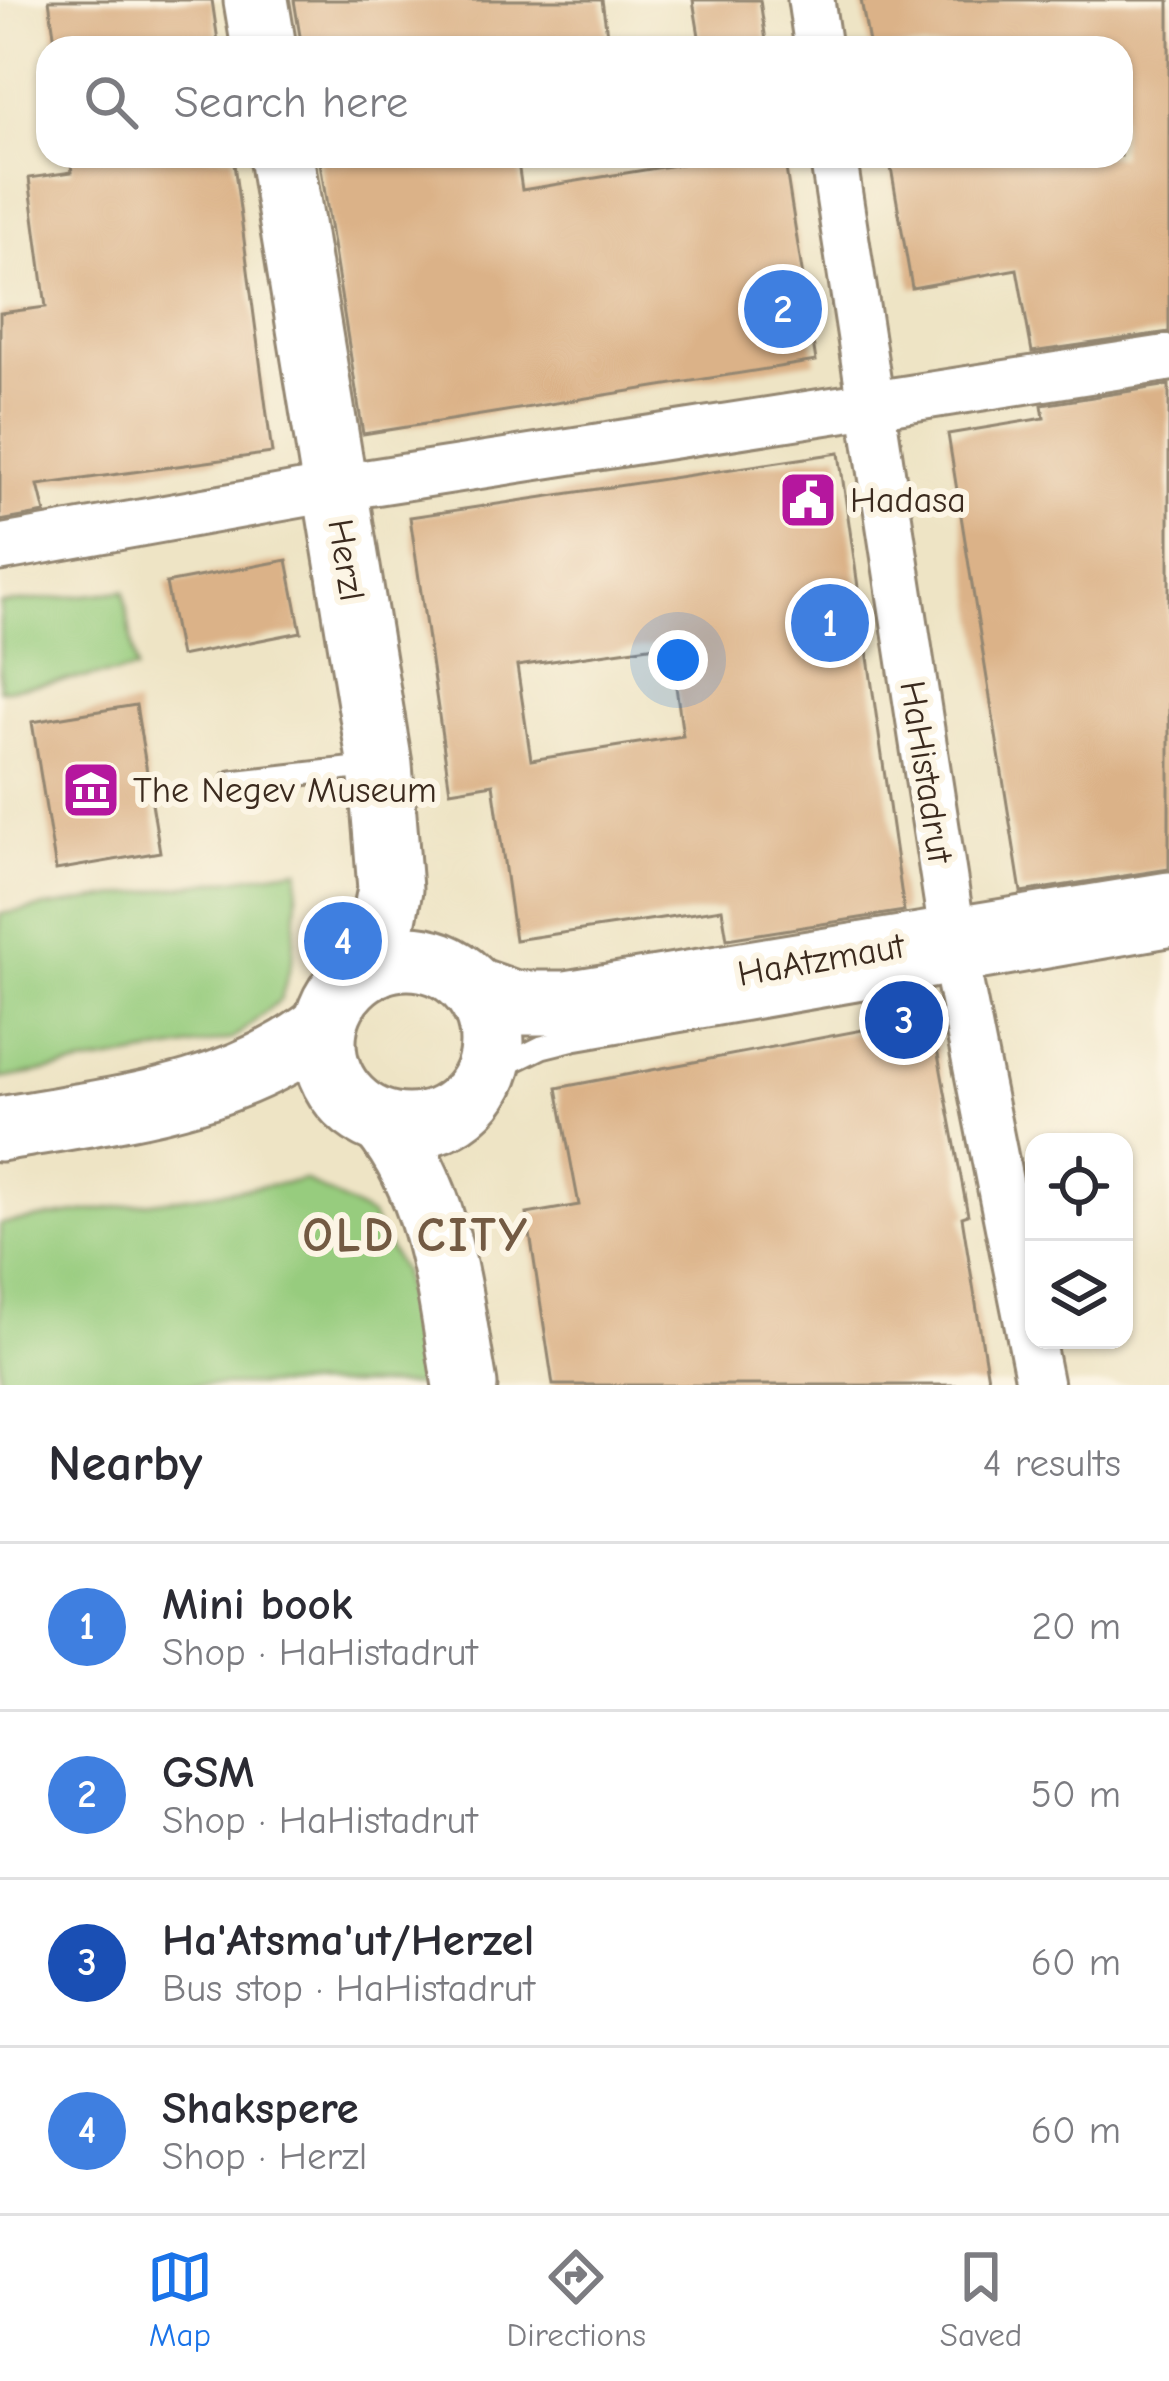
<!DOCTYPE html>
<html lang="en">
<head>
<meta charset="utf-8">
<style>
  :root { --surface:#fff; --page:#f2f2f3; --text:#2b2b33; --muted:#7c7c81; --line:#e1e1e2; --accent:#1a73e8 }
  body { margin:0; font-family:"Comic Neue",sans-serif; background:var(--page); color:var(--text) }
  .controls { position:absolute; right:36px; bottom:36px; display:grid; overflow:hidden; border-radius:24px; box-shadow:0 3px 9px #0004 }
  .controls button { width:108px; height:108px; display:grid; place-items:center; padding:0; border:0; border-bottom:3px solid var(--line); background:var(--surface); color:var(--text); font:60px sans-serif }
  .you { position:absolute; left:678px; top:660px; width:42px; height:42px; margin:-30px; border:9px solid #fff; border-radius:50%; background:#1a73e8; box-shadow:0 0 0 18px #1a73e833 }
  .badge { display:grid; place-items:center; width:78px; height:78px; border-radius:50%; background:var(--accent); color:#fff; font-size:39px; font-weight:700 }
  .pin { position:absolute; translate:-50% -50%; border:6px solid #fff; box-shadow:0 3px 12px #0006 }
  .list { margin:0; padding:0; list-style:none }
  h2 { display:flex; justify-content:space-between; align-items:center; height:156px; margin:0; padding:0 48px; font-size:51px }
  h2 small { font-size:39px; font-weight:400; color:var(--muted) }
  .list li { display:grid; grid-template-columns:78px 1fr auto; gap:36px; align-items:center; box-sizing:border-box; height:168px; padding:0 48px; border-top:3px solid var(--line) }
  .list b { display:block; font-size:45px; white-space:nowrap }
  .list p { margin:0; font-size:39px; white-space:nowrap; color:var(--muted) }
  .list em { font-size:39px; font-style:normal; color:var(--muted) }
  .icon { flex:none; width:66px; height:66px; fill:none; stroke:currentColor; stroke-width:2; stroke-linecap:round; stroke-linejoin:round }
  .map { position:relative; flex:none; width:1169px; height:1385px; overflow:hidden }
  .search { position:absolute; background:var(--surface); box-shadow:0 3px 9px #0004; left:36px; right:36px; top:36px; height:132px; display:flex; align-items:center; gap:30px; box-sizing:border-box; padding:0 42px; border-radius:36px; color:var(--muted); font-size:45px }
  .sheet { height:828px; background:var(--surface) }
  nav { display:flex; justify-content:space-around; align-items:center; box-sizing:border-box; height:168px; border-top:3px solid var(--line); background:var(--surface); font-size:33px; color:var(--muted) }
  nav a { display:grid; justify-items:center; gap:6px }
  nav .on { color:var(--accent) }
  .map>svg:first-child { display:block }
</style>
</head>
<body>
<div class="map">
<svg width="1169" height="1385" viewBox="0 0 1169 1385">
  <rect width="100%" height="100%" fill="#fcf5e5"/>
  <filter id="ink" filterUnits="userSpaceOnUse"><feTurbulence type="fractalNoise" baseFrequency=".00833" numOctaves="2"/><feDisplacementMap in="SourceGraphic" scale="24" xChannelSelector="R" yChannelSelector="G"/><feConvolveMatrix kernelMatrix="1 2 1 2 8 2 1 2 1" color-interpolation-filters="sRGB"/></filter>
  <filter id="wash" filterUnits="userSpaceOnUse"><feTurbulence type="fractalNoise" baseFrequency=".004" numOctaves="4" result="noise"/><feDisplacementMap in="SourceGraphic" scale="48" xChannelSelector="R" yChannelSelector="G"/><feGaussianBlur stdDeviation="2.7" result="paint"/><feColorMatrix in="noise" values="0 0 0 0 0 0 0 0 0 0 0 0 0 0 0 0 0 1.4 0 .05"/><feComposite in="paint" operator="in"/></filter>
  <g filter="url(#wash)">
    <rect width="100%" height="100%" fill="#eee4c5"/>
    <g fill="#97cc7e" stroke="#697b4e" stroke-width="3">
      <path d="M 124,591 L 136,670 L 0,690 L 0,604 Z"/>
      <path d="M 299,869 L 293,957 L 281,999 L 233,1039 L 0,1079 L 0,914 Z"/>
      <path d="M 305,1180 L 371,1216 L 402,1271 L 422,1385 L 0,1385 L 0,1224 Z"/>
    </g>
    <g id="blocks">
      <g fill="#dbb288" fill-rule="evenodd">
        <path d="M 49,0 L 212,0 L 219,48 L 56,48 Z"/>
        <path d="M 294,0 L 602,0 L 609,48 L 302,48 Z"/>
        <path d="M 693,0 L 760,0 L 767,48 L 701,48 Z"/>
        <path d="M 861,0 L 1169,0 L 1169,332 L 1032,352 L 1017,269 L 912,288 L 889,156 L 1121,156 L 1121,48 L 870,48 Z"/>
        <path d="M 70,156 L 233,156 L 272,453 L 38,485 L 45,513 L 0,521 L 0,313 L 46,307 L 29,178 L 72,172 Z"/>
        <path d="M 319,156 L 517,156 L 522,190 L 730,156 L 784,156 L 816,361 L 363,434 Z"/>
        <path d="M 1169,385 L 1169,869 L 1021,892 L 948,434 L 1044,418 L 1042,405 Z"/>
        <path d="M 839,453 L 904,911 L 727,939 L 722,909 L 515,940 L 493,784 L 450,791 L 410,517 ZM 670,644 L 683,736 L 531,760 L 517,666 Z"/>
        <path d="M 287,560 L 301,632 L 180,656 L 166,583 Z"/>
        <path d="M 136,705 L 160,852 L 56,870 L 32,722 Z"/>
        <path d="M 931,1017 L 968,1215 L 962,1217 L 989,1385 L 553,1385 L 527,1214 L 579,1205 L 557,1088 Z"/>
      </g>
    </g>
  </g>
  <g filter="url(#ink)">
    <use href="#blocks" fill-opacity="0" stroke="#948772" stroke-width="3"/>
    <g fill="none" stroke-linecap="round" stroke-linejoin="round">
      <defs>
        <g id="lane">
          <path d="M 232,782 L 374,766"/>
          <path d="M 487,1074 L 542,1047 L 574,1039 L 1169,936"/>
        </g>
        <g id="street">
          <path d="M 811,0 L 818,48"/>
          <path d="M 833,156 L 953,938"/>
          <path d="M 0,548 L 335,488 L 1169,358"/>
          <path d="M 958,973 L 1040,1385"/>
        </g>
        <g id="secondary">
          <path d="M 256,0 L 264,48"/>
          <path d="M 281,156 L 380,765 L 390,889 L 375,965"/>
          <circle cx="408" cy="1042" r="84"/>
          <path d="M 474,989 L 514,1003 L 566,1003 L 1169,904"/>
          <path d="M 383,1123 C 442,1196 449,1295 465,1385"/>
          <path d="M 0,1129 C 114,1109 231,1099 325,1026"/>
        </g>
      </defs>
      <use href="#lane" stroke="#948772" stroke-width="27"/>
      <use href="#street" stroke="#948772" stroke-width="51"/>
      <use href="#secondary" stroke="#948772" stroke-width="69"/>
      <use href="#lane" stroke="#fff" stroke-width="21"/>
      <use href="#street" stroke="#fff" stroke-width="45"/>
      <use href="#secondary" stroke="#fff" stroke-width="63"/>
    </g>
  </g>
  <defs>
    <symbol id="civic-square" viewBox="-11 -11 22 22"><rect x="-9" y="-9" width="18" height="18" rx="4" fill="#b5179e" stroke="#fcf5e5"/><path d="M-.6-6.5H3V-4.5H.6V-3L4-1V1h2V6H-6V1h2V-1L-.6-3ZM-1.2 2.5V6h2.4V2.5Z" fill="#fff"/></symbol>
    <symbol id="museum-square" viewBox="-11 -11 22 22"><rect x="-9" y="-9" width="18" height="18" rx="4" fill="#b5179e" stroke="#fcf5e5"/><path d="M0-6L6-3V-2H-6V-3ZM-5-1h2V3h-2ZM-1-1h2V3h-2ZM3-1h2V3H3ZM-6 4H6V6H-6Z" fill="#fff"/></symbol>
  </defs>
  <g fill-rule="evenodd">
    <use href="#civic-square" x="775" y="467" width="66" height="66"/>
    <use href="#museum-square" x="58" y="757" width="66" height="66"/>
  </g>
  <g text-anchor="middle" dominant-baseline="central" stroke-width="12" stroke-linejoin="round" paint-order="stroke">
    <g font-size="36" fill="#3b2a1e" stroke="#fcf5e5" text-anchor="start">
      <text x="850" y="500">Hadasa</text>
      <text x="133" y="790">The Negev Museum</text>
    </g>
    <g font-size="36" fill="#3b2a1e" stroke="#fcf5e5">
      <text transform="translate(346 560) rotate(81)">Herzl</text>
      <text transform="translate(926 772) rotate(81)">HaHistadrut</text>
      <text transform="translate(821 960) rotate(-10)">HaAtzmaut</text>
    </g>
    <g font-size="48" font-weight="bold" letter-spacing="3" fill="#735a43" stroke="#fcf5e5">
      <text x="416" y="1235">OLD CITY</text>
    </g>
  </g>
</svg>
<div class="controls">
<button><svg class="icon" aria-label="locate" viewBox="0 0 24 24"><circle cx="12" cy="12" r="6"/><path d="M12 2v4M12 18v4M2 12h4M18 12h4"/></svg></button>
<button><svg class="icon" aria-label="layers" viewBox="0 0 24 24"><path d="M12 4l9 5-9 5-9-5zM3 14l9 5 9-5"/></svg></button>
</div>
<div class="you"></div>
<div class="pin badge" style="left:830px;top:623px;background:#3f7fe0">1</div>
<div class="pin badge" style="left:783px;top:309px;background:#3f7fe0">2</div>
<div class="pin badge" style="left:904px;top:1020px;background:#1a4fb4">3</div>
<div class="pin badge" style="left:343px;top:941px;background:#3f7fe0">4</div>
<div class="search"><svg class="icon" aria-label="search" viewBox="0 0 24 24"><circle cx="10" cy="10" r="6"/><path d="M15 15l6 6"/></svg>Search here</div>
</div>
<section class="sheet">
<h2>Nearby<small>4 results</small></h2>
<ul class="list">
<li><span class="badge" style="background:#3f7fe0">1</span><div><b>Mini book</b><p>Shop · HaHistadrut</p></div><em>20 m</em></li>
<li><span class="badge" style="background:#3f7fe0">2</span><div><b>GSM</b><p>Shop · HaHistadrut</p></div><em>50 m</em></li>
<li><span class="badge" style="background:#1a4fb4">3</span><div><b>Ha'Atsma'ut/Herzel</b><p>Bus stop · HaHistadrut</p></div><em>60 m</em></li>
<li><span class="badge" style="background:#3f7fe0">4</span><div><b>Shakspere</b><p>Shop · Herzl</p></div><em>60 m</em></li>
</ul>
</section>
<nav>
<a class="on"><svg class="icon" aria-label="map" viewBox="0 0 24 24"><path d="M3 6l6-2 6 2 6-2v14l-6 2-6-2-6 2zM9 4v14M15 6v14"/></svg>Map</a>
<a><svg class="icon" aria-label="directions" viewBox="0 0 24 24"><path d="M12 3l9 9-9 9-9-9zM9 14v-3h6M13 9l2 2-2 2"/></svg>Directions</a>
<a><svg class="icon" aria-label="saved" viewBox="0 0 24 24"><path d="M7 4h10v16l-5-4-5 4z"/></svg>Saved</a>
</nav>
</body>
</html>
